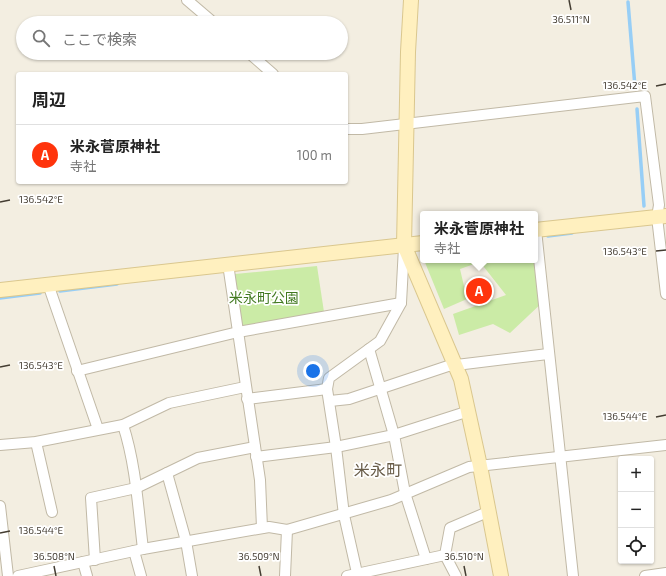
<!DOCTYPE html>
<html lang="ja">
<head>
<meta charset="utf-8">
<style>
  :root { --surface:#fff; --page:#f2f2f2; --text:#222; --muted:#767676; --line:#e0e0e0; --accent:#ff340c }
  body { margin:0; font-family:"Exo 2","Noto Sans JP",sans-serif; background:var(--page); color:var(--text) }
  .controls { position:absolute; right:12px; bottom:12px; display:grid; overflow:hidden; border-radius:4px; box-shadow:0 1px 3px #0004 }
  .controls button { width:36px; height:36px; display:grid; place-items:center; padding:0; border:0; border-bottom:1px solid var(--line); background:var(--surface); color:var(--text); font:20px sans-serif }
  .you { position:absolute; left:313px; top:371px; width:14px; height:14px; margin:-10px; border:3px solid #fff; border-radius:50%; background:#1a73e8; box-shadow:0 0 0 6px #1a73e833 }
  .badge { display:grid; place-items:center; width:26px; height:26px; border-radius:50%; background:var(--accent); color:#fff; font-size:13px; font-weight:700 }
  .pin { position:absolute; translate:-50% -50%; border:2px solid #fff; box-shadow:0 1px 4px #0006 }
  .popup { position:absolute; left:420px; top:211px; width:118px; height:52px; box-sizing:border-box; display:grid; place-content:center; border-radius:4px; background:var(--surface); filter:drop-shadow(0 1px 3px #0005); font-size:13px; white-space:nowrap; color:var(--muted) }
  .popup b { font-size:15px; color:var(--text) }
  .popup::after { content:''; position:absolute; left:50%; top:100%; margin-left:-8px; border:8px solid transparent; border-top-color:var(--surface) }
  .list { margin:0; padding:0; list-style:none }
  h2 { display:flex; justify-content:space-between; align-items:center; height:52px; margin:0; padding:0 16px; font-size:17px }
  h2 small { font-size:13px; font-weight:400; color:var(--muted) }
  .list li { display:grid; grid-template-columns:26px 1fr auto; gap:12px; align-items:center; box-sizing:border-box; height:60px; padding:0 16px; border-top:1px solid var(--line) }
  .list b { display:block; font-size:15px; white-space:nowrap }
  .list p { margin:0; font-size:13px; white-space:nowrap; color:var(--muted) }
  .list em { font-size:13px; font-style:normal; color:var(--muted) }
  .icon { flex:none; width:22px; height:22px; fill:none; stroke:currentColor; stroke-width:2; stroke-linecap:round; stroke-linejoin:round }
  .map { position:relative; flex:none; width:666px; height:576px; overflow:hidden }
  .search { position:absolute; background:var(--surface); box-shadow:0 1px 3px #0004; left:16px; top:16px; width:332px; height:44px; display:flex; align-items:center; gap:10px; box-sizing:border-box; padding:0 14px; border-radius:22px; color:var(--muted); font-size:15px }
  .panel { position:absolute; background:var(--surface); box-shadow:0 1px 3px #0004; left:16px; top:72px; width:332px; height:112px; border-radius:4px }
  .map>svg:first-child { display:block }
</style>
</head>
<body>
<div class="map">
<svg width="666" height="576" viewBox="0 0 666 576">
  <rect width="100%" height="100%" fill="#f3eee1"/>
  <g fill="#cbeba6">
    <path d="M 424,260 L 535,260 L 545,300 L 510,333 L 493,324 L 459,335 L 453,314 L 506,295 L 480,262 L 460,269 L 467,299 L 444,309 Z"/>
    <path d="M 317,266 L 324,312 L 242,326 L 235,274 Z"/>
  </g>
  <g fill="none" stroke-linecap="round" stroke-linejoin="round">
    <g stroke="#97cef6" stroke-width="3.5">
      <path d="M 628,2 L 635,87"/>
      <path d="M 637,109 L 644,206"/>
      <path d="M 548,236 L 572,233"/>
      <path d="M 60,291 L 117,284"/>
      <path d="M 0,298 L 40,293"/>
    </g>
    <defs>
      <g id="street">
        <path d="M 187,0 L 214,23"/>
        <path d="M 249,53 L 273,74"/>
        <path d="M 346,129 L 362,129 L 645,96 L 659,205 L 657,217 L 666,294"/>
        <path d="M 536,230 L 573,576"/>
        <path d="M 228,264 L 260,480 L 262,528"/>
        <path d="M 48,284 L 98,429"/>
        <path d="M 369,349 L 394,435 L 405,493 L 426,559"/>
        <path d="M 77,371 L 238,332 L 401,303"/>
        <path d="M 247,399 L 327,389"/>
        <path d="M 330,401 L 349,399 L 448,366 L 548,354"/>
        <path d="M 123,425 C 136,465 138,508 143,549"/>
        <path d="M 36,442 L 52,512"/>
        <path d="M 0,445 L 36,442 L 123,425 L 169,403 L 245,387"/>
        <path d="M 256,457 L 336,447 L 394,435 L 469,411"/>
        <path d="M 167,473 L 186,541 L 192,576"/>
        <path d="M 0,506 L 8,576"/>
        <path d="M 134,551 L 141,576"/>
        <path d="M 445,555 L 456,576"/>
        <path d="M 95,560 L 91,498 L 136,488 L 198,458 L 255,447"/>
        <path d="M 83,562 L 87,576"/>
        <path d="M 357,573 L 344,515 L 336,447 L 327,389 L 329,378 L 380,341 L 401,303 L 404,247"/>
        <path d="M 18,576 L 143,549 L 269,527 L 287,530 L 391,500 L 469,467 L 666,445"/>
        <path d="M 285,576 L 287,530"/>
        <path d="M 347,576 L 445,555 L 450,528 L 490,511"/>
        <path d="M 645,576 L 666,573"/>
      </g>
      <g id="secondary">
        <path d="M 411,0 L 408,52 L 404,245 L 461,379 L 480,466 L 501,576"/>
        <path d="M 535,230 L 666,216"/>
        <path d="M 0,290 L 423,243"/>
      </g>
    </defs>
    <use href="#street" stroke="#c1b9a6" stroke-width="12"/>
    <use href="#secondary" stroke="#dac78e" stroke-width="16"/>
    <use href="#street" stroke="#fff" stroke-width="10"/>
    <use href="#secondary" stroke="#fff0bf" stroke-width="14"/>
  </g>
  <path fill="none" stroke="#443d32" stroke-width="1.5" d="M 569,0 L 571,10M 656,86 L 666,84M 0,202 L 10,200M 656,251 L 666,250M 0,367 L 10,365M 656,417 L 666,415M 0,533 L 10,531M 54,566 L 56,576M 259,566 L 261,576M 464,566 L 466,576"/>
  <g text-anchor="middle" dominant-baseline="central" stroke-width="3.5" stroke-linejoin="round" paint-order="stroke">
    <g font-size="14" fill="#427a21" stroke="#fff">
      <text x="264" y="297">米永町公園</text>
    </g>
    <g font-size="16" fill="#685c48" stroke="#fff">
      <text x="378" y="469">米永町</text>
    </g>
  </g>
  <g font-size="10" text-anchor="middle" fill="#443d32" stroke="#fff" stroke-width="3.5" stroke-linejoin="round" paint-order="stroke">
    <text x="571" y="23">36.511°N</text>
    <text x="625" y="89">136.542°E</text>
    <text x="41" y="203">136.542°E</text>
    <text x="625" y="255">136.543°E</text>
    <text x="41" y="369">136.543°E</text>
    <text x="625" y="420">136.544°E</text>
    <text x="41" y="534">136.544°E</text>
    <text x="54" y="560">36.508°N</text>
    <text x="259" y="560">36.509°N</text>
    <text x="464" y="560">36.510°N</text>
  </g>
</svg>
<div class="controls">
<button>+</button>
<button>−</button>
<button><svg class="icon" aria-label="locate" viewBox="0 0 24 24"><circle cx="12" cy="12" r="6"/><path d="M12 2v4M12 18v4M2 12h4M18 12h4"/></svg></button>
</div>
<div class="you"></div>
<div class="pin badge" style="left:479px;top:291px">A</div>
<div class="popup"><b>米永菅原神社</b>寺社</div>
<div class="search"><svg class="icon" aria-label="search" viewBox="0 0 24 24"><circle cx="10" cy="10" r="6"/><path d="M15 15l6 6"/></svg>ここで検索</div>
<section class="panel">
<h2>周辺<small></small></h2>
<ul class="list">
<li><span class="badge">A</span><div><b>米永菅原神社</b><p>寺社</p></div><em>100 m</em></li>
</ul>
</section>
</div>
</body>
</html>
